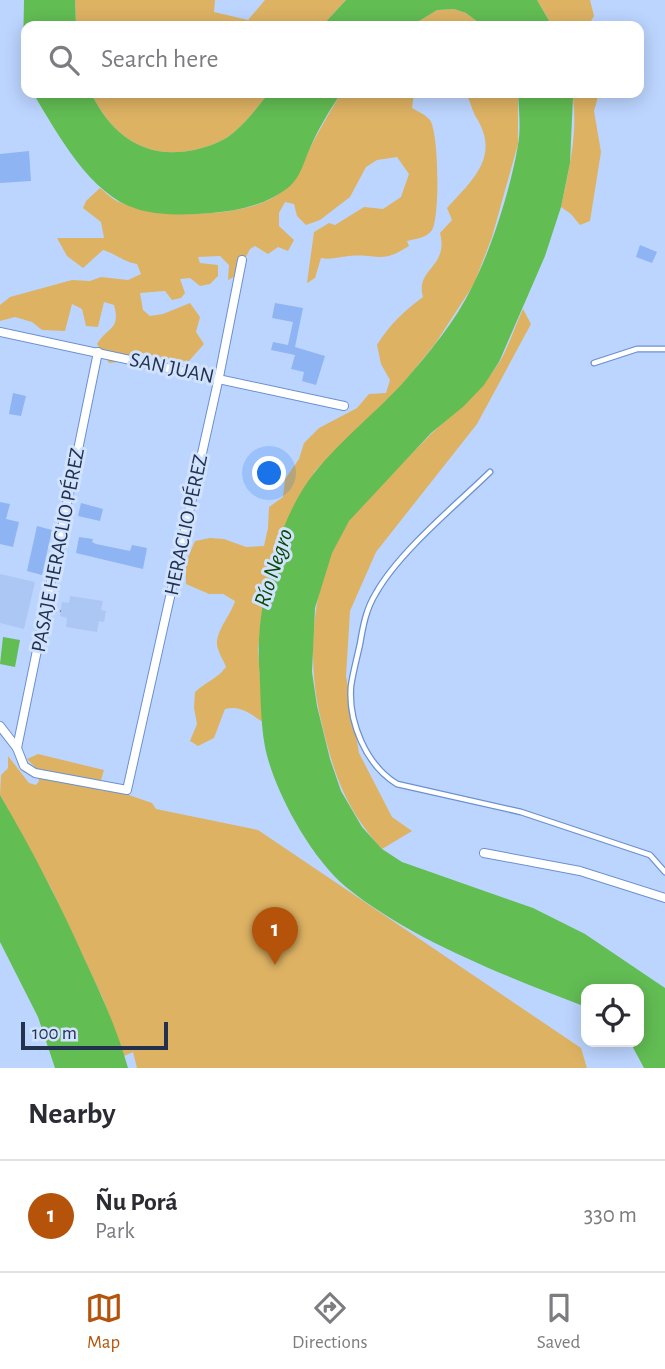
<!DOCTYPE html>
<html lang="en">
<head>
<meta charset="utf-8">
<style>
  :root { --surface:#fff; --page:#f7f7f7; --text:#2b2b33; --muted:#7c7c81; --line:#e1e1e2; --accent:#b45309 }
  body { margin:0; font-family:"Alegreya Sans",sans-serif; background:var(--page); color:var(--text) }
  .controls { position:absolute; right:21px; bottom:21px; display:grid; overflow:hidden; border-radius:14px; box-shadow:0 4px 18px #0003 }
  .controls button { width:63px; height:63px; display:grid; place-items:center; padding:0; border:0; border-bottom:2px solid var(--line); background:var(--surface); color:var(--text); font:35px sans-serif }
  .scale { position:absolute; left:21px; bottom:18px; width:147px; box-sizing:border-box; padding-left:7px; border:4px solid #22324e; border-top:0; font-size:19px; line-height:24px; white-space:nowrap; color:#22324e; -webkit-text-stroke:5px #d1e2fe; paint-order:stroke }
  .you { position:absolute; left:270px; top:474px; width:24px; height:24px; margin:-18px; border:5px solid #fff; border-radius:50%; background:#1a73e8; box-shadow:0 0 0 10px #1a73e833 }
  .badge { display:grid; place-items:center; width:46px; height:46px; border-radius:50%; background:var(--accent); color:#fff; font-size:23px; font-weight:700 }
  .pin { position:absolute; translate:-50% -58px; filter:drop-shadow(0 2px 4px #0008) }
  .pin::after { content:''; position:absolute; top:37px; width:24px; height:21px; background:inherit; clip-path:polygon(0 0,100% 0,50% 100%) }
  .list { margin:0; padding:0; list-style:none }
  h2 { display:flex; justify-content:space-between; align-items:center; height:91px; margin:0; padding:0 28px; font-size:30px }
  h2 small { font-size:23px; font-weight:400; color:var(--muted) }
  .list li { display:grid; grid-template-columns:46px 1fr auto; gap:21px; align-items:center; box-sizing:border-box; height:112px; padding:0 28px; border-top:2px solid var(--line) }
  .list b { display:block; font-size:26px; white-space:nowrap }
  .list p { margin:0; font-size:23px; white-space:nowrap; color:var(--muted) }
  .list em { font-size:23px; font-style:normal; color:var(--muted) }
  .icon { flex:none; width:38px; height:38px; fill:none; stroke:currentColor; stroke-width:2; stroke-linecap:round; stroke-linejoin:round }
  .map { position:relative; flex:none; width:665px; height:1068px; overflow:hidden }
  .search { position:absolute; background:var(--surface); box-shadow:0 4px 18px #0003; left:21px; right:21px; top:21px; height:77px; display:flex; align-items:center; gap:18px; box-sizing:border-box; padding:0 24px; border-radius:14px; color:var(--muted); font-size:26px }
  .sheet { height:203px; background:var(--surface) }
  nav { display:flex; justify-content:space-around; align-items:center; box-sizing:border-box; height:98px; border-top:2px solid var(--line); background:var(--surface); font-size:19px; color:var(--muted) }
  nav a { display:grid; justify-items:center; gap:4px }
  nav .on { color:var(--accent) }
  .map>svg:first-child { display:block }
</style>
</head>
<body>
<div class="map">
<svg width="665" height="1068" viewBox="0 0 665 1068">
  <rect width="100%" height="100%" fill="#bcd5ff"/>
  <g fill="#acc7f3">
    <path d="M 0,574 L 35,582 L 24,629 L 0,623 Z"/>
    <path d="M 70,596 L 103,601 L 101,610 L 106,611 L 104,622 L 99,621 L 97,632 L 66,627 L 67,618 L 60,616 L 62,602 L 69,603 Z"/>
  </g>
  <g fill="#ddb263">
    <path d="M 75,0 L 215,0 L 214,12 L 248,20 L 265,0 L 346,0 L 322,26 L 76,26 Z"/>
    <path d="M 537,0 L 590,0 L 594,16 L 588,26 L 552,26 Z"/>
    <path d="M 454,9 L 466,13 L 483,26 L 411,26 L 437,10 Z"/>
    <path d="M 91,93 L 269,93 C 258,106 247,122 233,133 C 223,142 207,147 194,150 C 145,160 112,136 91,93 Z"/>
    <path d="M 341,93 L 414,93 L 412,108 C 417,111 426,115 430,120 C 439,133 440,217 432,230 C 427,238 415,239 407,241 L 409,246 C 379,265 379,253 349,256 C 339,257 332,260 321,258 L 315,278 L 307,283 L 314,232 L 329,223 L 335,225 L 364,207 L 383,209 L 401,197 L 409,174 L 397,157 L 377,160 L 366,167 L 350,197 L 320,220 L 306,225 L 297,216 L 294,204 L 285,202 L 279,213 L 279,226 L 294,240 L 288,251 L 278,247 L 268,254 L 255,246 L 250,249 L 236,276 L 228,280 L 229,265 L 220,256 L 198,257 L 200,263 L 218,265 L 218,276 L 210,284 L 200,286 L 190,278 L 180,279 L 185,293 L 181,298 L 172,300 L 165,291 L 140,293 L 143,310 L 150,316 L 163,314 L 190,303 L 200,317 L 196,332 L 204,344 L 189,361 L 172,360 L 143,353 L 127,361 L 109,363 L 97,344 C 107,327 121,330 114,305 L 104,302 L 98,327 L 86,326 L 82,309 L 72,304 L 65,331 L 42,330 L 32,322 L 15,317 L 0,321 L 0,305 L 10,297 L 72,280 L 90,281 L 101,277 L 128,280 L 141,274 L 137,264 C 124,262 116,254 103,250 L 83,268 L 67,256 L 57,238 L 104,238 L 101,222 L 83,208 L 86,201 L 100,188 C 105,192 111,198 117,201 C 156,218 245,220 280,193 C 296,181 303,162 312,144 C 321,127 331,110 341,93 Z"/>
    <path d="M 464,93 L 518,93 L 518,144 L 492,237 L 474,284 L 435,344 L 401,386 L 315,471 L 281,533 L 262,610 L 258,650 L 263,722 C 250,714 241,705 225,709 L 214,738 L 198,746 L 190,741 L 197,724 L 194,708 L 195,692 C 206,682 218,678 226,667 C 224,661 218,652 217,645 C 216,630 231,615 235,601 L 223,594 L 209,594 L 186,584 L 186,562 L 195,541 L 210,538 L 224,539 L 246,547 L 264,546 L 268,528 L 269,507 L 283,497 L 285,479 L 299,459 L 304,443 L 319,428 L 357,408 L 369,394 L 386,393 L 390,380 L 381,364 L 377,345 C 389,325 405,310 423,297 C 415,268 449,268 440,233 L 452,220 L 447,208 C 472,180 501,157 476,117 C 471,109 471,99 464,93 Z"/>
    <path d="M 572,93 L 599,93 L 594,111 L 601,152 L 590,221 L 580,225 L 571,214 L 561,207 C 569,170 579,130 572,93 Z"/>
    <path d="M 523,309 L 531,324 L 477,424 L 376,552 L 350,611 L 346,676 L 359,753 L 392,817 L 412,831 L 382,849 C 343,806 333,771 320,716 C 306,656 312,572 349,521 C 356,511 366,502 374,493 C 392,474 410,455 429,436 C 453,412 480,392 499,363 C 509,346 515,326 523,309 Z"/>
    <path d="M 38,754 L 104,770 L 98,790 L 123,793 L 152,803 L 156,809 L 258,830 L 581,1048 L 587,1068 L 137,1068 L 133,1052 L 124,1056 L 103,999 L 52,890 L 0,795 L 1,775 L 8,768 L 8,756 L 29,783 L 36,785 L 39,781 L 36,768 L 27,759 Z"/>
  </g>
  <g fill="#62bd53">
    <path d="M 24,0 L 75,0 L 76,26 L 26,26 L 26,72 L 23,52 Z"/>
    <path d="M 346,0 L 537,0 L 552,26 L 483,26 L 466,13 L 454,9 L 437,10 L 411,26 L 322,26 Z"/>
    <path d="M 33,93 L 91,93 C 112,136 145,160 194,150 C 207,147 223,142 233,133 C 247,122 258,106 269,93 L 341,93 C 330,110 318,129 310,148 C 304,161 301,176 290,186 C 269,204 239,211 211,213 C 188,215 159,216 137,209 C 90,195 57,133 33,93 Z"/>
    <path d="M 518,93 L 572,93 L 573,97 L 570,163 L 561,207 L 545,256 L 499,362 L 484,385 L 464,406 L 431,433 L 349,521 L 332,553 L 315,608 L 312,672 L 317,706 L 330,759 L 341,791 L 362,827 L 382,849 L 402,862 L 533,908 L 585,934 L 665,988 L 665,1068 L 644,1068 L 630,1042 L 639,1042 L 639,989 L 586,989 L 586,1007 C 508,977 411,940 346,887 C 311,858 274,791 265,747 C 260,720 261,692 259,665 C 256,605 277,519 315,472 C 341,440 374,414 402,384 C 428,354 456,321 473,285 C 492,247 511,187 518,145 C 521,129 519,110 518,93 Z"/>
    <path d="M 3,637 L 20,640 L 15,667 L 0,664 Z"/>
    <path d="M 0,795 C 31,848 59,902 84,958 C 101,994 117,1029 128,1068 L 55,1068 L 38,1017 L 0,942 Z"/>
  </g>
  <g fill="#8eb4f4">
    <path d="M 29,151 L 31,181 L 0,183 L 0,154 Z"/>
    <path d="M 640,245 L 657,252 L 652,263 L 636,257 Z"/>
    <path d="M 275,303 L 303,308 L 295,347 L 325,356 L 316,385 L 302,381 L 304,372 L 291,369 L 295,355 L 271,350 L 273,342 L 288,345 L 293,322 L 272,318 Z"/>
    <path d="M 13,393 L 26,396 L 21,416 L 9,414 Z"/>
    <path d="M 0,502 L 10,504 L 6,519 L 19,522 L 13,547 L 0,544 Z"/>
    <path d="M 81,503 L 103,509 L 100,521 L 78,516 Z"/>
    <path d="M 37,526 L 52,530 L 42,575 L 27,571 Z"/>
    <path d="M 79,537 L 93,539 L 92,542 L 96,544 L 130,551 L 132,545 L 147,548 L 143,569 L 76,553 Z"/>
  </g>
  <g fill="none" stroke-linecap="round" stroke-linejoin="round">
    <defs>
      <g id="service">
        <path d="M 594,363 L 637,349 L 665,349"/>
        <path d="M 490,472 C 455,506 399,552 376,593 C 366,609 363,626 360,644 C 357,658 353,672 351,686 C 348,722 366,765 397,784 L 521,812 L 650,855 L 665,872"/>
      </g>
      <g id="minor">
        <path d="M 0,332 L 344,406"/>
        <path d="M 0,726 L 17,748 L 24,766 L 35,773 L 127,790 L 219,377 L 242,260"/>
        <path d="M 17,748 L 98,352"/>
        <path d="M 484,853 L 580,871 L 665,898"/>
      </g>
    </defs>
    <use href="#service" stroke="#6a90d1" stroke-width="7"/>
    <use href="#minor" stroke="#6a90d1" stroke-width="10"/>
    <path stroke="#7488ac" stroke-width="2" stroke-dasharray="3.5 3.5" stroke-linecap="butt" d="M 53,612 L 61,611"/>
    <use href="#service" stroke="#fff" stroke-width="4.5"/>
    <use href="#minor" stroke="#fff" stroke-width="8"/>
  </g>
  <g text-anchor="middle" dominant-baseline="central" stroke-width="6" stroke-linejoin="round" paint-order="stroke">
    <g font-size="21" fill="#22324e" stroke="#d1e2fe">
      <text transform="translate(172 368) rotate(12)">SAN JUAN</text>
      <text transform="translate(186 525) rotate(-78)">HERACLIO PÉREZ</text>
      <text transform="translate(58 550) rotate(-79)">PASAJE HERACLIO PÉREZ</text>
    </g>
    <g font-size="23" font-style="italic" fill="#094900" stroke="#d1e2fe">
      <text transform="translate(274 568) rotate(-72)">Río Negro</text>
    </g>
  </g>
</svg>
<div class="controls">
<button><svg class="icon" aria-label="locate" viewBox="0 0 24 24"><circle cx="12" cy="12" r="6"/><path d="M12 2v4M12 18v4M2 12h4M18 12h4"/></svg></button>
</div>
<div class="scale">100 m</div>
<div class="you"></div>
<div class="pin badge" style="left:275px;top:965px">1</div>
<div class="search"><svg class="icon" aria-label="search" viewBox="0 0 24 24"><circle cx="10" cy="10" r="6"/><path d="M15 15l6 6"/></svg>Search here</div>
</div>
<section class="sheet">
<h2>Nearby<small></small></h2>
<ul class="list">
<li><span class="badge">1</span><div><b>Ñu Porá</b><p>Park</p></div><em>330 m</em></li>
</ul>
</section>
<nav>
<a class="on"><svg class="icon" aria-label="map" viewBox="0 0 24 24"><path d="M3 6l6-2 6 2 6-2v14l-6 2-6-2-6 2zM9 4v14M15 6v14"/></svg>Map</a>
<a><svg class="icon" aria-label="directions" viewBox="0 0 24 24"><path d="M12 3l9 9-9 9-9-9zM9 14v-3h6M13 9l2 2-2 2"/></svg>Directions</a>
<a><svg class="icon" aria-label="saved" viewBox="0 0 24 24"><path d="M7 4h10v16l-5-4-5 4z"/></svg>Saved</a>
</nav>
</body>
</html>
